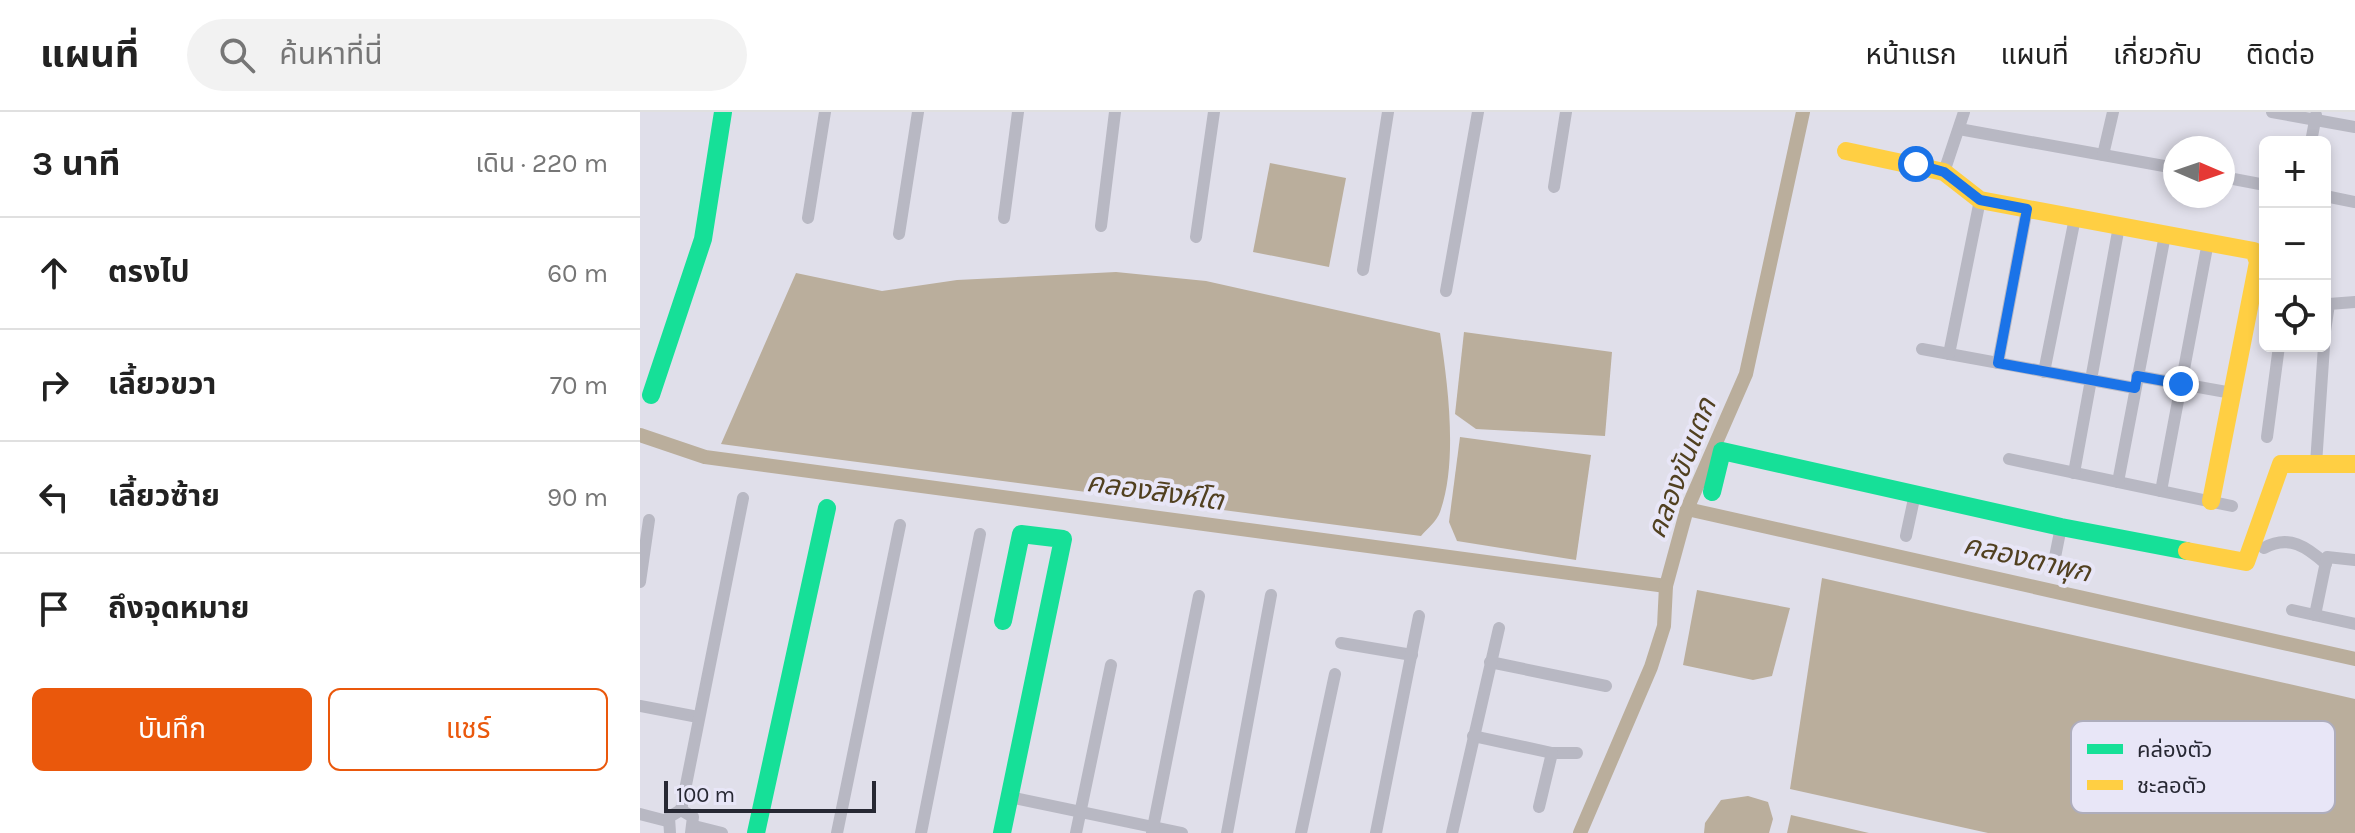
<!DOCTYPE html>
<html lang="th">
<head>
<meta charset="utf-8">
<style>
  :root { --surface:#fff; --page:#f2f2f2; --text:#222; --muted:#767676; --line:#e0e0e0; --accent:#ea580c }
  body { margin:0; font-family:Karla,"Noto Sans Thai",sans-serif; background:var(--page); color:var(--text) }
  .controls { position:absolute; right:24px; top:24px; display:grid; overflow:hidden; border-radius:12px; box-shadow:0 4px 12px #0003 }
  .controls button { width:72px; height:72px; display:grid; place-items:center; padding:0; border:0; border-bottom:2px solid var(--line); background:var(--surface); color:var(--text); font:40px sans-serif }
  .compass { position:absolute; left:1523px; top:24px; width:72px; height:72px; border-radius:50%; background:var(--surface); box-shadow:0 4px 12px #0003; rotate:92deg }
  .scale { position:absolute; left:24px; bottom:20px; width:212px; box-sizing:border-box; padding-left:8px; border:4px solid #272833; border-top:0; font-size:22px; line-height:28px; white-space:nowrap; color:#272833; -webkit-text-stroke:6px #e8e6f7; paint-order:stroke }
  .stop { position:absolute; width:24px; height:24px; margin:-18px; border:6px solid #1a73e8; border-radius:50%; background:#fff }
  .stop.end { background:#1a73e8; border-color:#fff; box-shadow:0 2px 8px #0008 }
  .list { margin:0; padding:0; list-style:none }
  h2 { display:flex; justify-content:space-between; align-items:center; height:104px; margin:0; padding:0 32px; font-size:34px }
  h2 small { font-size:26px; font-weight:400; color:var(--muted) }
  .list li { display:grid; grid-template-columns:52px 1fr auto; gap:24px; align-items:center; box-sizing:border-box; height:112px; padding:0 32px; border-top:2px solid var(--line) }
  .list b { display:block; font-size:30px; white-space:nowrap }
  .list em { font-size:26px; font-style:normal; color:var(--muted) }
  .actions { display:flex; gap:16px; padding:24px 32px }
  .actions a { flex:1; padding:18px 0; border:2px solid var(--accent); border-radius:12px; text-align:center; font-size:28px; color:var(--accent) }
  .actions .main { background:var(--accent); color:#fff }
  .icon { flex:none; width:44px; height:44px; fill:none; stroke:currentColor; stroke-width:2; stroke-linecap:round; stroke-linejoin:round }
  .map { position:relative; flex:none; width:1715px; height:721px; overflow:hidden }
  header { display:flex; align-items:center; gap:48px; box-sizing:border-box; height:112px; padding:0 40px; background:var(--surface); border-bottom:2px solid var(--line) }
  header strong { font-size:38px }
  nav { display:flex; gap:44px; margin-inline-start:auto; font-size:28px }
  .search { width:560px; height:72px; background:var(--page); display:flex; align-items:center; gap:20px; box-sizing:border-box; padding:0 28px; border-radius:44px; color:var(--muted); font-size:30px }
  main { display:flex }
  aside { flex:1; background:var(--surface) }
  .map>svg:first-child { display:block }
</style>
</head>
<body>
<header>
<strong>แผนที่</strong>
<div class="search"><svg class="icon" aria-label="search" viewBox="0 0 24 24"><circle cx="10" cy="10" r="6"/><path d="M15 15l6 6"/></svg>ค้นหาที่นี่</div>
<nav><a>หน้าแรก</a><a>แผนที่</a><a>เกี่ยวกับ</a><a>ติดต่อ</a></nav>
</header>
<main>
<aside>
<h2>3 นาที<small>เดิน · 220 m</small></h2>
<ul class="list">
<li><svg class="icon" aria-label="ahead" viewBox="0 0 24 24"><path d="M12 20V5M6 11l6-6 6 6"/></svg><div><b>ตรงไป</b></div><em>60 m</em></li>
<li><svg class="icon" aria-label="right" viewBox="0 0 24 24"><path d="M7 20v-9h11M14 6l5 5-5 5"/></svg><div><b>เลี้ยวขวา</b></div><em>70 m</em></li>
<li><svg class="icon" aria-label="left" viewBox="0 0 24 24"><path d="M17 20v-9H6M10 6l-5 5 5 5"/></svg><div><b>เลี้ยวซ้าย</b></div><em>90 m</em></li>
<li><svg class="icon" aria-label="arrive" viewBox="0 0 24 24"><path d="M6 21V4h12l-3 4 3 4H6"/></svg><div><b>ถึงจุดหมาย</b></div></li>
</ul>
<div class="actions"><a class="main">บันทึก</a><a>แชร์</a></div>
</aside>
<div class="map">
<svg width="1715" height="721" viewBox="0 0 1715 721">
  <rect width="100%" height="100%" fill="#e0dfea"/>
  <g fill="#baae9c">
    <path d="M 630,51 L 706,66 L 689,155 L 613,140 Z"/>
    <path d="M 476,160 L 566,169 L 800,221 C 808,273 818,350 800,400 C 797,409 787,417 781,424 L 81,332 L 156,161 L 242,179 L 317,168 Z"/>
    <path d="M 824,220 L 972,240 L 965,324 L 836,317 L 815,302 Z"/>
    <path d="M 820,325 L 951,343 L 936,448 L 817,429 L 809,410 Z"/>
    <path d="M 1182,466 L 1715,587 L 1715,721 L 1348,721 L 1150,677 Z"/>
    <path d="M 1057,478 L 1150,496 L 1132,564 L 1113,568 L 1043,553 Z"/>
    <path d="M 1108,684 L 1128,690 L 1133,707 L 1129,721 L 1064,721 L 1065,711 L 1081,688 Z"/>
    <path d="M 1151,703 L 1229,721 L 1147,721 Z"/>
  </g>
  <g fill="none" stroke-linecap="round" stroke-linejoin="round">
    <g stroke="#baae9c" stroke-width="14">
      <path d="M 0,323 L 65,345 L 1026,474"/>
      <path d="M 1047,397 L 1715,547"/>
      <path d="M 940,721 L 1011,555 L 1024,514 L 1026,474 L 1047,397 L 1106,262 L 1163,0"/>
    </g>
    <g stroke="#b8b8c3" stroke-width="12">
      <path d="M 1632,0 L 1715,15"/>
      <path d="M 1319,17 L 1535,56"/>
      <path d="M 1671,30 L 1676,3"/>
      <path d="M 1463,43 L 1473,0"/>
      <path d="M 1304,60 L 1324,0"/>
      <path d="M 1583,65 L 1625,73"/>
      <path d="M 914,75 L 926,0"/>
      <path d="M 1685,84 L 1715,90"/>
      <path d="M 168,106 L 185,0"/>
      <path d="M 364,106 L 378,0"/>
      <path d="M 461,114 L 475,0"/>
      <path d="M 259,122 L 278,0"/>
      <path d="M 556,125 L 574,0"/>
      <path d="M 723,158 L 748,0"/>
      <path d="M 806,179 L 838,0"/>
      <path d="M 1685,219 L 1689,192 L 1715,190"/>
      <path d="M 1282,237 L 1495,276"/>
      <path d="M 1309,242 L 1340,88"/>
      <path d="M 1358,251 L 1387,97"/>
      <path d="M 1404,260 L 1435,106"/>
      <path d="M 1497,264 L 1592,281"/>
      <path d="M 1627,325 L 1639,234"/>
      <path d="M 1369,347 L 1592,394"/>
      <path d="M 1676,352 L 1684,234"/>
      <path d="M 1434,361 L 1479,114"/>
      <path d="M 1478,370 L 1525,123"/>
      <path d="M 1521,379 L 1568,130"/>
      <path d="M 1266,424 L 1275,382"/>
      <path d="M 1624,436 C 1649,422 1667,435 1686,452"/>
      <path d="M 1413,455 L 1421,415"/>
      <path d="M 0,470 L 9,408"/>
      <path d="M 1652,498 L 1715,512"/>
      <path d="M 1675,503 L 1687,445 L 1715,448"/>
      <path d="M 701,531 L 772,543"/>
      <path d="M 850,550 L 966,574"/>
      <path d="M 0,594 L 58,605"/>
      <path d="M 833,624 L 912,641 L 937,641"/>
      <path d="M 369,685 L 542,721"/>
      <path d="M 899,695 L 912,641"/>
      <path d="M 41,698 L 103,386"/>
      <path d="M 0,702 L 27,709"/>
      <path d="M 54,714 L 82,721"/>
      <path d="M 30,721 L 29,705 L 41,698 L 53,705 L 51,721"/>
      <path d="M 197,721 L 260,413"/>
      <path d="M 281,721 L 340,422"/>
      <path d="M 436,721 L 471,553"/>
      <path d="M 512,721 L 559,484"/>
      <path d="M 587,721 L 631,483"/>
      <path d="M 661,721 L 695,562"/>
      <path d="M 736,721 L 779,504"/>
      <path d="M 812,721 L 859,516"/>
    </g>
    <g stroke="#16e098" stroke-width="18">
      <path d="M 11,283 L 63,127 L 83,0"/>
      <path d="M 1072,380 L 1082,339 L 1421,415 L 1547,439"/>
      <path d="M 116,721 L 187,396"/>
      <path d="M 362,721 L 423,427 L 381,422 L 363,509"/>
    </g>
    <g stroke="#ffcf43" stroke-width="18">
      <path d="M 1206,39 L 1304,60 L 1340,88 L 1614,139 L 1618,150 L 1571,389"/>
      <path d="M 1547,439 L 1606,450 L 1641,352 L 1715,352"/>
    </g>
  </g>
  <g fill="none" stroke-linecap="round" stroke-linejoin="round">
    <path stroke="#1a73e8" stroke-width="10" d="M 1276,52 L 1304,60 L 1340,88 L 1387,97 L 1358,251 L 1495,276 L 1497,264 L 1541,272"/>
  </g>
  <g text-anchor="middle" dominant-baseline="central" stroke-width="8" stroke-linejoin="round" paint-order="stroke">
    <g font-size="28" font-style="italic" fill="#514020" stroke="#e8e6f7">
      <text transform="translate(1041 356) rotate(-69)">คลองขันแตก</text>
      <text transform="translate(515 379) rotate(8)">คลองสิงห์โต</text>
      <text transform="translate(1387 446) rotate(13)">คลองตาพุก</text>
    </g>
  </g>
  <rect x="1431" y="609" width="264" height="92" rx="12" fill="#e8e6f7" stroke="#aeadbc" stroke-width="2"/>
  <rect x="1447" y="632" width="36" height="10" fill="#16e098"/>
  <rect x="1447" y="668" width="36" height="10" fill="#ffcf43"/>
  <g font-size="22" fill="#272833">
    <text x="1497" y="645">คล่องตัว</text>
    <text x="1497" y="681">ชะลอตัว</text>
  </g>
</svg>
<div class="controls">
<button>+</button>
<button>−</button>
<button><svg class="icon" aria-label="locate" viewBox="0 0 24 24"><circle cx="12" cy="12" r="6"/><path d="M12 2v4M12 18v4M2 12h4M18 12h4"/></svg></button>
</div>
<svg class="compass" viewBox="-18 -18 36 36"><path d="M0-13l5 13h-10z" fill="#e53935"/><path d="M0 13l5-13h-10z" fill="#767676"/></svg>
<div class="scale">100 m</div>
<div class="stop" style="left:1276px;top:52px"></div>
<div class="stop end" style="left:1541px;top:272px"></div>
</div>
</main>
</body>
</html>
